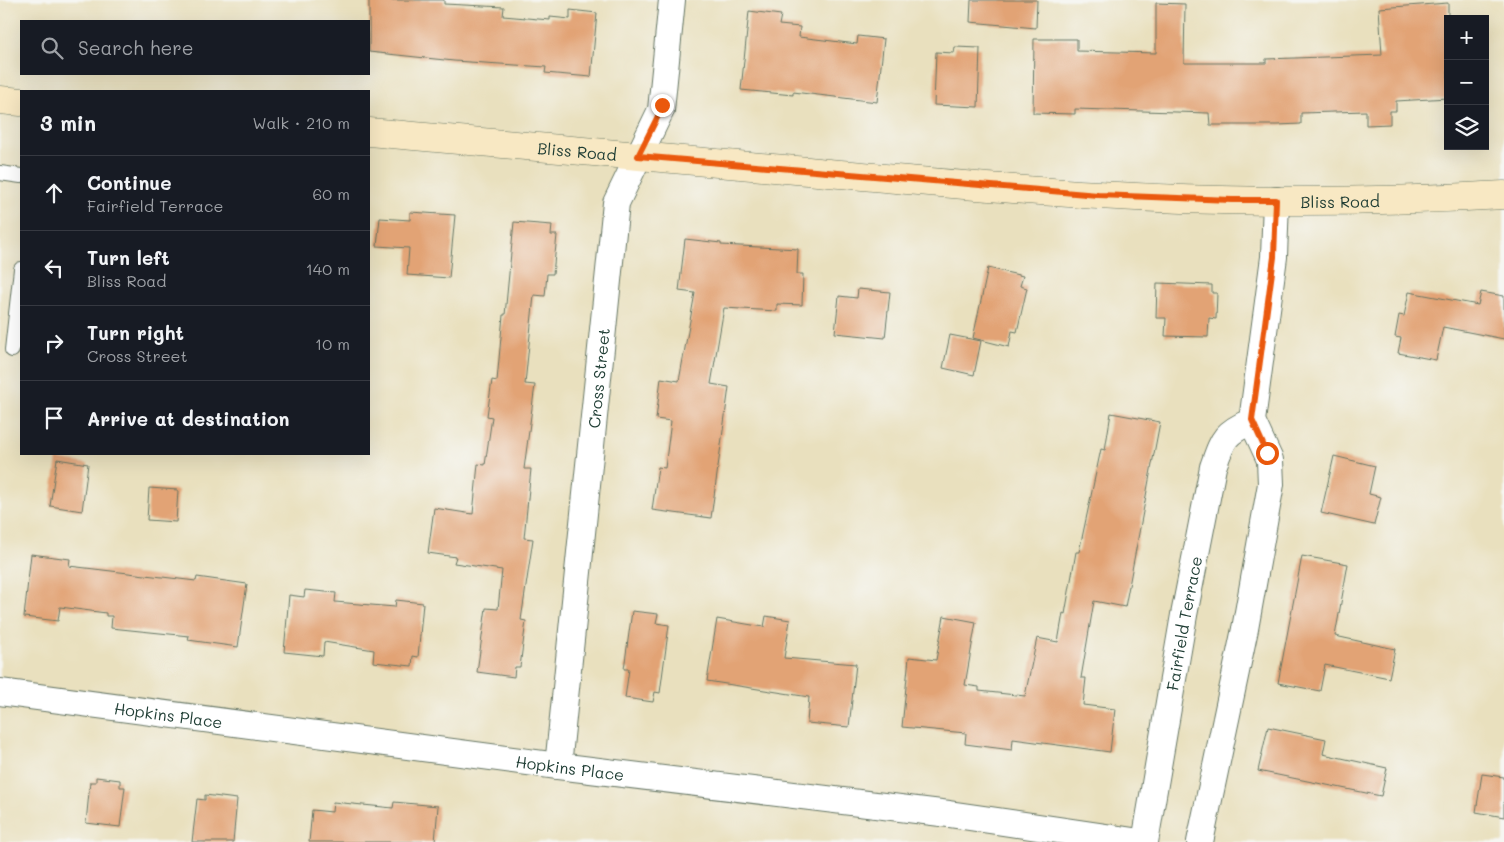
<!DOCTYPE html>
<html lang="en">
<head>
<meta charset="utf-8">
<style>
  :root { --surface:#171b24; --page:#20242c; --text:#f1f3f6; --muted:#9ea1a6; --line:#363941 }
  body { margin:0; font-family:Mali,sans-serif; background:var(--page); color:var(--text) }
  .controls { position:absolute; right:15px; top:15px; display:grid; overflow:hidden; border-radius:0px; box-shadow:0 5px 20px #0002 }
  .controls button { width:45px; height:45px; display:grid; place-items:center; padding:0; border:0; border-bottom:1px solid var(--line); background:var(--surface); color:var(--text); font:25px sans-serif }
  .stop { position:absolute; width:15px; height:15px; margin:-11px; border:4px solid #ea580c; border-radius:50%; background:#fff }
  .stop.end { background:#ea580c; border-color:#fff; box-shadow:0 1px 5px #0008 }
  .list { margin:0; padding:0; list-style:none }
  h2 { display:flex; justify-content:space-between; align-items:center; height:65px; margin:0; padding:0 20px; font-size:21px }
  h2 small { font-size:16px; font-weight:400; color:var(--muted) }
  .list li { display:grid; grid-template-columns:32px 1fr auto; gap:15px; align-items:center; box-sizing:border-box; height:75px; padding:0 20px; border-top:1px solid var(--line) }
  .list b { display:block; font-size:19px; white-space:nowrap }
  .list p { margin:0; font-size:16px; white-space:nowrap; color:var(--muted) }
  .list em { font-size:16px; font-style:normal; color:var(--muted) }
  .icon { flex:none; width:28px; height:28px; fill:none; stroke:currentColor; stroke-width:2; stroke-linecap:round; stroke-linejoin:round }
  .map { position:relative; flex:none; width:1504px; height:842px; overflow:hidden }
  .search { position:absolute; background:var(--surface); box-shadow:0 5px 20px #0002; left:20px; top:20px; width:350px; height:55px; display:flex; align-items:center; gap:12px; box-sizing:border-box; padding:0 18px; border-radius:0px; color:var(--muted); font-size:19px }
  .panel { position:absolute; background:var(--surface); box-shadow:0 5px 20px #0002; left:20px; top:90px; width:350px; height:365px; border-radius:0px }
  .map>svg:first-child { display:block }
</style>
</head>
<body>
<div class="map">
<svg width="1504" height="842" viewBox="0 0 1504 842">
  <rect width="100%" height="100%" fill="#f6f6f2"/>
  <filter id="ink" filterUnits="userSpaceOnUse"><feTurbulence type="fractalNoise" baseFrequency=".02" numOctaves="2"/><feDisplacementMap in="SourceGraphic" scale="10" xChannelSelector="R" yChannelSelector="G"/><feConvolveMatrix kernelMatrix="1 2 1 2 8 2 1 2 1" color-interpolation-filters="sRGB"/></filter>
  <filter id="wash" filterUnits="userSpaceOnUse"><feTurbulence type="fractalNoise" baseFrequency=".0096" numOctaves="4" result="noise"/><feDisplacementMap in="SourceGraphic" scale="20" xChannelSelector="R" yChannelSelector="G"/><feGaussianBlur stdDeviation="1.12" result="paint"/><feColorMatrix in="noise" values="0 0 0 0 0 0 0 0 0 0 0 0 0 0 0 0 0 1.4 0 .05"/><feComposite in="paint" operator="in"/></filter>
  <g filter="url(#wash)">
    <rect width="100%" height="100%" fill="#e9e0be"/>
    <g id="blocks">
      <g fill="#e2a375">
        <path d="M 369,0 L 444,0 L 444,4 L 504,7 L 503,16 L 550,20 L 550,17 L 570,19 L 570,10 L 597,13 L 591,77 L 545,73 L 546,67 L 454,61 L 369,52 Z"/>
        <path d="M 971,0 L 1037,0 L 1036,28 L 970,22 Z"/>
        <path d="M 1156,3 L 1185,4 L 1184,63 L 1266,63 L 1266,59 L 1382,55 L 1379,8 L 1448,3 L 1448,98 L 1396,101 L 1396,111 L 1390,111 L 1390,124 L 1366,125 L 1366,111 L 1301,113 L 1301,124 L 1277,125 L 1210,125 L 1209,113 L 1075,109 L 1075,114 L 1033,113 L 1034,39 L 1077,39 L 1077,51 L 1156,53 Z"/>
        <path d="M 749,11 L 781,15 L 779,25 L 800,27 L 799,37 L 857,44 L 858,36 L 884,39 L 877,102 L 793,92 L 793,95 L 741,90 Z"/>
        <path d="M 955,47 L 980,48 L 978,107 L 934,105 L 936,52 L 954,53 Z"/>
        <path d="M 410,212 L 455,215 L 449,278 L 407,275 L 409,248 L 377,246 L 380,218 L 410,220 Z"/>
        <path d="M 514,222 L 552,225 L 551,235 L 557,235 L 553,274 L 547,274 L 545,296 L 534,295 L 525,384 L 535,385 L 524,469 L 531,469 L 524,538 L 533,539 L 521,620 L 526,621 L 520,667 L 515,667 L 514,677 L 477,672 L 486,608 L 498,609 L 502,570 L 454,563 L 456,557 L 428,553 L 434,508 L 473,514 L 478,464 L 485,465 L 492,417 L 487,416 L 492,380 L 497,381 L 503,315 L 505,315 Z"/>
        <path d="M 685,239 L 721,243 L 721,245 L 798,249 L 797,274 L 803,274 L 802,305 L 777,304 L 777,311 L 724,308 L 711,384 L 729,387 L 711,518 L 652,510 L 658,467 L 665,468 L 671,421 L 656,419 L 661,378 L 679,381 L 695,293 L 679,291 Z"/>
        <path d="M 988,268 L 1023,276 L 1020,286 L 1027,288 L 1017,332 L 1012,331 L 1009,347 L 973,338 Z"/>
        <path d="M 1157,283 L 1212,285 L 1212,293 L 1217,293 L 1216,319 L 1209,318 L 1208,337 L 1165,336 L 1166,318 L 1156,318 Z"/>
        <path d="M 858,289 L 890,292 L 885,338 L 835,333 L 839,296 L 857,298 Z"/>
        <path d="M 1409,292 L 1478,305 L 1481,292 L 1504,296 L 1504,339 L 1443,327 L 1436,360 L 1398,353 L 1401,338 L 1395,337 L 1399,315 L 1404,316 Z"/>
        <path d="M 950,335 L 981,341 L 974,375 L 943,368 Z"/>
        <path d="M 1111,413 L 1160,422 L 1125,607 L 1094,601 L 1081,678 L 1086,678 L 1083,705 L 1115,709 L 1110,752 L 1013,739 L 1012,750 L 965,744 L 966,733 L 902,727 L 909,657 L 936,660 L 944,616 L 976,622 L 965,685 L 979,687 L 979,691 L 1025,696 L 1037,638 L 1058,642 L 1063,613 L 1065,614 L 1076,552 L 1079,552 L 1101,449 L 1105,450 Z"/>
        <path d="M 1334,456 L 1375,466 L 1369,494 L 1381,497 L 1374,525 L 1321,513 Z"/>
        <path d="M 57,459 L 88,464 L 82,511 L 50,506 Z"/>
        <path d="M 149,488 L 178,490 L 176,522 L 147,520 Z"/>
        <path d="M 31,554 L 70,559 L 69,566 L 196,581 L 197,577 L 247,584 L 238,647 L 188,640 L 189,636 L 111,628 L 112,616 L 106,616 L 106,613 L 60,607 L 58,621 L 24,617 Z"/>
        <path d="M 1302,556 L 1348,564 L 1335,636 L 1395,649 L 1389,678 L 1325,665 L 1320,691 L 1278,683 Z"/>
        <path d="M 305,590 L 336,593 L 335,602 L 395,607 L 396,600 L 423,603 L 418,657 L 413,656 L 412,666 L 373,662 L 374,650 L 324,642 L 323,656 L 284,652 L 289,595 L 304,597 Z"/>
        <path d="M 632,611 L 658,614 L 656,623 L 669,625 L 660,693 L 655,692 L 653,702 L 625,698 L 629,669 L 624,669 Z"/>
        <path d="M 766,616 L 790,620 L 784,658 L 856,664 L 849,727 L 807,723 L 809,697 L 707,681 L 717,619 L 764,627 Z"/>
        <path d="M 1268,727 L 1326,739 L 1323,754 L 1387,768 L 1381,796 L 1258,771 Z"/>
        <path d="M 1482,774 L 1504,777 L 1504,817 L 1476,812 Z"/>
        <path d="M 96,777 L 120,780 L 120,787 L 125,787 L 120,827 L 86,823 L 90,782 L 96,782 Z"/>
        <path d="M 205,795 L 237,799 L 233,842 L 192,842 L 197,799 L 205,800 Z"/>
        <path d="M 333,802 L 393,808 L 394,802 L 438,806 L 435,842 L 309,842 L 312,810 L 332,812 Z"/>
      </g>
    </g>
  </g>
  <g filter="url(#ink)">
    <use href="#blocks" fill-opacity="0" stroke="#667664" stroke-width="1"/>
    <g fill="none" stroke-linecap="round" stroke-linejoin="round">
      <defs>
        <g id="service">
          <path d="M 0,173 L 21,176"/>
          <path d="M 12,350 L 21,269"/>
        </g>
        <g id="minor">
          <path id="s1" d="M 0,692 L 558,766 L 949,814 L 1140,842"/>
          <path id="s2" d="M 558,766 L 616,203 L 661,110 L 672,0"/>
          <path id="s3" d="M 1145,842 L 1184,615 L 1213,467 C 1223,439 1224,433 1252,421"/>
          <path d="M 1200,842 L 1245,629 L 1271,484 L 1270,460 L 1252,421 L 1274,257 L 1276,200"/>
        </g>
        <g id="secondary">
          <path d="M 0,100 L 21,102"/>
          <path id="s4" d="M 369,132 C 511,145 654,157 796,170 C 897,179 997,189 1098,195 C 1233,203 1369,203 1504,195"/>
        </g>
      </defs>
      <use href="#service" stroke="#667664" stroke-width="16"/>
      <use href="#minor" stroke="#667664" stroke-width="28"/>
      <use href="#secondary" stroke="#667664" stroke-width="29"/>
      <use href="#service" stroke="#fff" stroke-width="14"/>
      <use href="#minor" stroke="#fff" stroke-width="26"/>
      <use href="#secondary" stroke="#f8e8c3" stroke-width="28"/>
    </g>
  </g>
  <g fill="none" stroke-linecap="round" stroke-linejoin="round" filter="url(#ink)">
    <path stroke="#ea580c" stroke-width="6" d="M 662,105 L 661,110 L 638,156 L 1098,195 L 1232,200 L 1276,200 L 1274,257 L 1252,420 L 1267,453"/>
  </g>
  <g text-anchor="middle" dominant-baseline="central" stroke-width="4.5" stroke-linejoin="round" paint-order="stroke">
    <g font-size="16" fill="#1f3d34" stroke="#f6f6f2">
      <text stroke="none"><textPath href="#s4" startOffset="209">Bliss Road</textPath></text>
      <text stroke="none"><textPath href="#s4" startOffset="974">Bliss Road</textPath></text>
      <text stroke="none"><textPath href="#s2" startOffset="390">Cross Street</textPath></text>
      <text stroke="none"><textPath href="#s3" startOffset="222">Fairfield Terrace</textPath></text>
      <text stroke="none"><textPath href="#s1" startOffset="170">Hopkins Place</textPath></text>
      <text stroke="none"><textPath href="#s1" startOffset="575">Hopkins Place</textPath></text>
    </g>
  </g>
</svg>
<div class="controls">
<button>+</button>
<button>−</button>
<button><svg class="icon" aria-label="layers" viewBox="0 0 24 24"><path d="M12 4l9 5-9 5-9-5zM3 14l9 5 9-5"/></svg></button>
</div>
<div class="stop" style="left:1267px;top:453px"></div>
<div class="stop end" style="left:662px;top:105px"></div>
<div class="search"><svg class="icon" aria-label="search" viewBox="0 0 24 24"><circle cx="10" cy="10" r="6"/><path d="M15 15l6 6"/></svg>Search here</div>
<section class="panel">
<h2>3 min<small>Walk · 210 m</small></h2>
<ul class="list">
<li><svg class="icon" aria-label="ahead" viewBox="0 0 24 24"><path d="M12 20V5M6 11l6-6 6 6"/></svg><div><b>Continue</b><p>Fairfield Terrace</p></div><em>60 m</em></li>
<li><svg class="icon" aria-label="left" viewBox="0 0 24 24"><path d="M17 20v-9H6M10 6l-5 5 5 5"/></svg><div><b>Turn left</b><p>Bliss Road</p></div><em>140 m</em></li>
<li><svg class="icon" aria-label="right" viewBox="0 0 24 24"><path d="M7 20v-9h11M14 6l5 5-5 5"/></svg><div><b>Turn right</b><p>Cross Street</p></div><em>10 m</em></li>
<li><svg class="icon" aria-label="arrive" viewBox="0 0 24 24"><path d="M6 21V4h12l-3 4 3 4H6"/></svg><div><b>Arrive at destination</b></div></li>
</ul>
</section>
</div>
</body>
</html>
